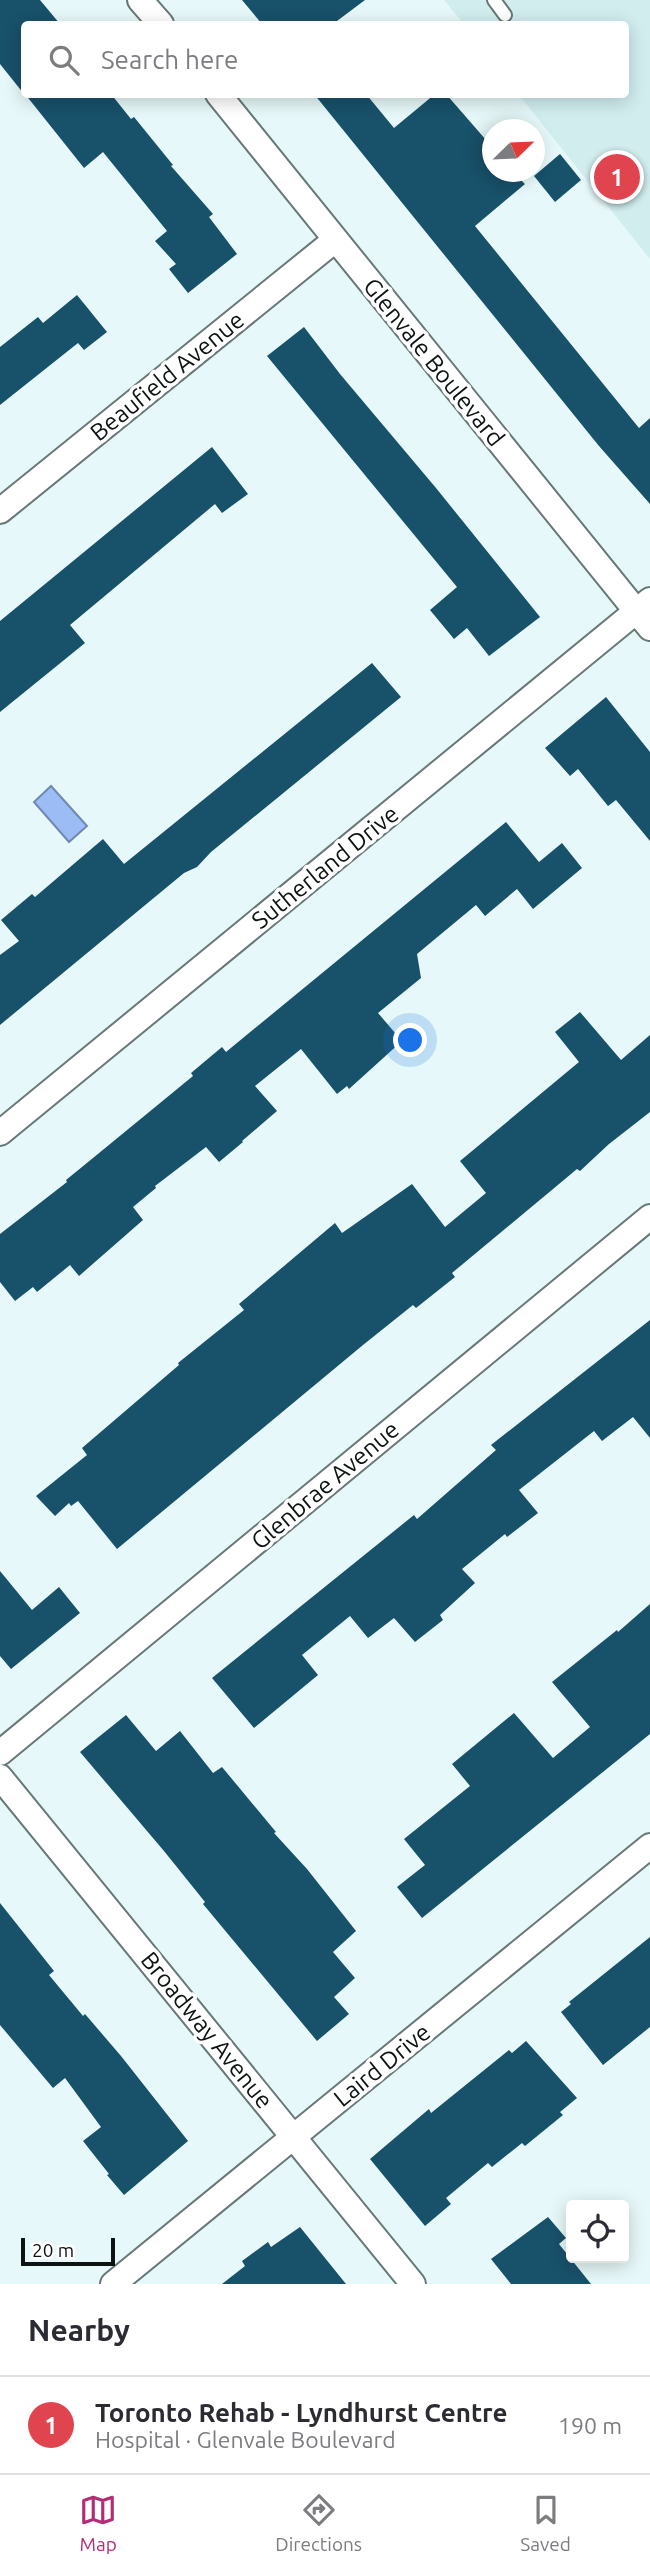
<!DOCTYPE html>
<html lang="en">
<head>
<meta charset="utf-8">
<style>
  :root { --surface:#fff; --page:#f2f2f3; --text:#2b2b33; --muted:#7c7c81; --line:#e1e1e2; --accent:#b12e77 }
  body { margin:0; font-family:Ubuntu,sans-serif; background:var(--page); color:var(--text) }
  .controls { position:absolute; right:21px; bottom:21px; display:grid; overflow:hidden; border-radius:7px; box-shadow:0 4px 18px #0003 }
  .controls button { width:63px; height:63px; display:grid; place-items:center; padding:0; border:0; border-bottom:2px solid var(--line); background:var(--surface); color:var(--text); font:35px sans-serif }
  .compass { position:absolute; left:482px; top:119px; width:63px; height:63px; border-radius:50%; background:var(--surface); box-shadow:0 4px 18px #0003; rotate:67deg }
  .scale { position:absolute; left:21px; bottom:18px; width:94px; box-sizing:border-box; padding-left:7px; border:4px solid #0d1313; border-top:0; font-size:19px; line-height:24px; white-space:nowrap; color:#0d1313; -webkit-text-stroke:5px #fff; paint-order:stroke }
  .you { position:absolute; left:411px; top:1041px; width:24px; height:24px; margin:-18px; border:5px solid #fff; border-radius:50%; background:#1a73e8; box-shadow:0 0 0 10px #1a73e833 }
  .badge { display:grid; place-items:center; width:46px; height:46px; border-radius:50%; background:var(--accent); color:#fff; font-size:23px; font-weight:700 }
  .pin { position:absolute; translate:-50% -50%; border:4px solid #fff; box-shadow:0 2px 7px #0006 }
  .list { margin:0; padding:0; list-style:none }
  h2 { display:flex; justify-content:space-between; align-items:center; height:91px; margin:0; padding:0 28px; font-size:30px }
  h2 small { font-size:23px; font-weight:400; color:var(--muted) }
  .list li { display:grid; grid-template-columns:46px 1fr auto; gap:21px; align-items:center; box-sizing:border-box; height:98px; padding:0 28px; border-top:2px solid var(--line) }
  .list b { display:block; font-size:26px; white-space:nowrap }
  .list p { margin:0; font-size:23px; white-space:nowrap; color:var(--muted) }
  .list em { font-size:23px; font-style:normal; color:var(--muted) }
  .icon { flex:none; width:38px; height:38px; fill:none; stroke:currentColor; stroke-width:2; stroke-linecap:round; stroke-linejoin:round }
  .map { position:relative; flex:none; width:650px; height:2284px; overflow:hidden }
  .search { position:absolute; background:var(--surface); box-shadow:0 4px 18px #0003; left:21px; right:21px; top:21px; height:77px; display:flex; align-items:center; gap:18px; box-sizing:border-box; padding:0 24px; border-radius:7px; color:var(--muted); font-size:26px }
  .sheet { height:189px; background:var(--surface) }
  nav { display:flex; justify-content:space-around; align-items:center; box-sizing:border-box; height:98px; border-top:2px solid var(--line); background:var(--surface); font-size:19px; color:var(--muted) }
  nav a { display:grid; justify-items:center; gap:4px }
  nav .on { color:var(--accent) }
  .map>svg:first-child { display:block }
</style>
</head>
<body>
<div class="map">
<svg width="650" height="2284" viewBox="0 0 650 2284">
  <rect width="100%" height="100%" fill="#e6f8f9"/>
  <path fill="#d1edee" d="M 444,0 L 650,0 L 650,259 L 519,95 L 626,94 L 626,24 L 464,24 Z"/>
  <path fill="#9cbcf5" stroke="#7189b1" stroke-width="2" d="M 51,786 L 87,826 L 69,842 L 34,802 Z"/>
  <g fill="#18516a">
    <path d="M 0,0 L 40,0 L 60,24 L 24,24 L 24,94 L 0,64 Z"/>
    <path d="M 242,0 L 365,0 L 333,24 L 262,24 Z"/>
    <path d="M 25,94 L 111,94 L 131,119 L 134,117 L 173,165 L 171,166 L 213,214 L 209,217 L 237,254 L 188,293 L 169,269 L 176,264 L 155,241 L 167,231 L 103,152 L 84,168 Z"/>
    <path d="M 314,94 L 366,94 L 394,128 L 435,94 L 446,94 L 493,148 L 493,172 L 513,172 L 525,184 L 475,226 L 639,428 L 650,418 L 650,504 L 599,446 Z"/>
    <path d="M 560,154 L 581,180 L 555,202 L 534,176 Z"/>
    <path d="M 77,295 L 107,332 L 84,350 L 78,343 L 0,405 L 0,347 L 38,317 L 43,323 Z"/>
    <path d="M 304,327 L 340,374 L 436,488 L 540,617 L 489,656 L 467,628 L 454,639 L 430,610 L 457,587 L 267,356 Z"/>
    <path d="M 212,447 L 248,494 L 222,513 L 215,504 L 70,625 L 85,643 L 0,712 L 0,621 Z"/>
    <path d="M 372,663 L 401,697 L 211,852 L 197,867 L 184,873 L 0,1025 L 0,955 L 19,941 L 1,920 L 32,894 L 35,897 L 103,839 L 124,864 Z"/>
    <path d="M 606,697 L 650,752 L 650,841 L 616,800 L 608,806 L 578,769 L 570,776 L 545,748 Z"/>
    <path d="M 506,822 L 539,862 L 562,843 L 582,868 L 533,909 L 517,889 L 485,916 L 476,905 L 417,954 L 421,978 L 378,1013 L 402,1041 L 349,1089 L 347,1086 L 337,1094 L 301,1049 L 255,1086 L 277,1111 L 242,1141 L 243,1142 L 219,1162 L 206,1147 L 155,1186 L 156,1188 L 133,1207 L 143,1220 L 79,1276 L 70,1265 L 37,1292 L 33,1287 L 15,1301 L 0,1282 L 0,1234 L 67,1182 L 66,1180 L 93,1158 L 193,1076 L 191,1073 L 222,1047 L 226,1052 Z"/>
    <path d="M 580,1012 L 621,1060 L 650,1035 L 650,1112 L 609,1144 L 580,1171 L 577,1169 L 452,1273 L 455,1277 L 416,1308 L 413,1305 L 363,1345 L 117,1549 L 78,1501 L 71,1506 L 69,1503 L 55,1516 L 36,1496 L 87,1455 L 82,1448 L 179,1365 L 178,1363 L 244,1310 L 239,1304 L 335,1223 L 342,1233 L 412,1184 L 445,1227 L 486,1193 L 460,1161 L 579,1062 L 555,1032 Z"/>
    <path d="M 650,1320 L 650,1438 L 633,1417 L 602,1441 L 594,1431 L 519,1490 L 538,1513 L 507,1537 L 505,1534 L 462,1569 L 475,1583 L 440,1615 L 443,1620 L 415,1642 L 394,1618 L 368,1638 L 350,1616 L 302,1655 L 318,1675 L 254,1728 L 212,1678 L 414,1515 L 417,1519 L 496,1450 L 491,1445 Z"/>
    <path d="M 0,1571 L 32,1610 L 59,1587 L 80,1613 L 11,1669 L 0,1656 Z"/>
    <path d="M 650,1604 L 650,1734 L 422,1918 L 397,1887 L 425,1865 L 404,1839 L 470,1786 L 452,1764 L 514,1713 L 553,1758 L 590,1727 L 552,1682 L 617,1630 L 618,1632 Z"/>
    <path d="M 126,1715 L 156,1751 L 180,1731 L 213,1773 L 222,1767 L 276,1832 L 274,1833 L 307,1869 L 356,1931 L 333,1952 L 355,1978 L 334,1997 L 349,2014 L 317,2041 L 203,1904 L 205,1902 L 164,1851 L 80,1752 Z"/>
    <path d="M 0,1903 L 54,1971 L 49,1975 L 83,2016 L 85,2014 L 121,2056 L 188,2141 L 124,2195 L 107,2175 L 109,2174 L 83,2141 L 101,2127 L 65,2078 L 53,2088 L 0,2025 Z"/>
    <path d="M 650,1937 L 650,2027 L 603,2065 L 561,2012 L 571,2004 L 569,2002 Z"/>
    <path d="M 526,2041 L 577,2098 L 560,2112 L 563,2115 L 525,2146 L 522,2143 L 492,2167 L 488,2163 L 446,2198 L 451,2204 L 425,2226 L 370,2159 L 429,2109 L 431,2113 L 509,2050 L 512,2053 Z"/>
    <path d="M 548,2217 L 566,2238 L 559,2244 L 591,2284 L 511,2284 L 491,2259 Z"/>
    <path d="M 300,2227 L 346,2284 L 222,2284 L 245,2266 L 242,2261 L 268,2242 L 271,2247 Z"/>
  </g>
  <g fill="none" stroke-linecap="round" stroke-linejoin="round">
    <defs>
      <path id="service" d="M 494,0 L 505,15"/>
      <g id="minor">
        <path d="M 140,0 L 161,24"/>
        <path d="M 218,94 L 650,628"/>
        <path d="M 0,511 L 335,240"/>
        <path d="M 0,1133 L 650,600"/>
        <path d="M 0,1753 L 650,1217"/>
        <path d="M 0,1777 L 413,2284"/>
        <path d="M 113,2284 L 650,1846"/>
      </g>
    </defs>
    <use href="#service" stroke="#687879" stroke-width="16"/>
    <use href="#minor" stroke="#687879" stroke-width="28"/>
    <use href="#service" stroke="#fff" stroke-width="12"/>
    <use href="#minor" stroke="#fff" stroke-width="24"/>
  </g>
  <g text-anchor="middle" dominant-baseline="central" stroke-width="7" stroke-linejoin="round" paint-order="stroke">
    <g font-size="24" fill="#0d1313" stroke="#fff">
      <text transform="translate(434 362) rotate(51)">Glenvale Boulevard</text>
      <text transform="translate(167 376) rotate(-39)">Beaufield Avenue</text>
      <text transform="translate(325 867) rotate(-39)">Sutherland Drive</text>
      <text transform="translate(325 1485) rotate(-40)">Glenbrae Avenue</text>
      <text transform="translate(207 2030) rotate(51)">Broadway Avenue</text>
      <text transform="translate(382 2065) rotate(-39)">Laird Drive</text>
    </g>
  </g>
</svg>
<div class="controls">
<button><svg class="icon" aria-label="locate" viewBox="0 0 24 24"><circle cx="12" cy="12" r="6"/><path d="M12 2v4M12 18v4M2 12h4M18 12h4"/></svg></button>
</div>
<svg class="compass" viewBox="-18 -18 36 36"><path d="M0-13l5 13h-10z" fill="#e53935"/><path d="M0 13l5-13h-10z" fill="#7c7c81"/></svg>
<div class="scale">20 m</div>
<div class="you"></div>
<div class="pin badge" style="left:617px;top:177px;background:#e0444e">1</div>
<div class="search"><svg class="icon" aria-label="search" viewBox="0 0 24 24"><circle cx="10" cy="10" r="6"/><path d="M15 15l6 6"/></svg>Search here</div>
</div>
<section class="sheet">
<h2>Nearby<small></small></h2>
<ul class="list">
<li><span class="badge" style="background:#e0444e">1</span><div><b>Toronto Rehab - Lyndhurst Centre</b><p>Hospital · Glenvale Boulevard</p></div><em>190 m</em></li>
</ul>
</section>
<nav>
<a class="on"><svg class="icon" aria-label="map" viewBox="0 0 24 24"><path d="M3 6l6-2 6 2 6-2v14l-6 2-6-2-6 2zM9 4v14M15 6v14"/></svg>Map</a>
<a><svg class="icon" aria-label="directions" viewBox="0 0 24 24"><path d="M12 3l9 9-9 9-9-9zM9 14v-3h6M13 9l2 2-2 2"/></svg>Directions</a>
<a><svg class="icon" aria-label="saved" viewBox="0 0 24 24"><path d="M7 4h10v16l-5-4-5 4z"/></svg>Saved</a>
</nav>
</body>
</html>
